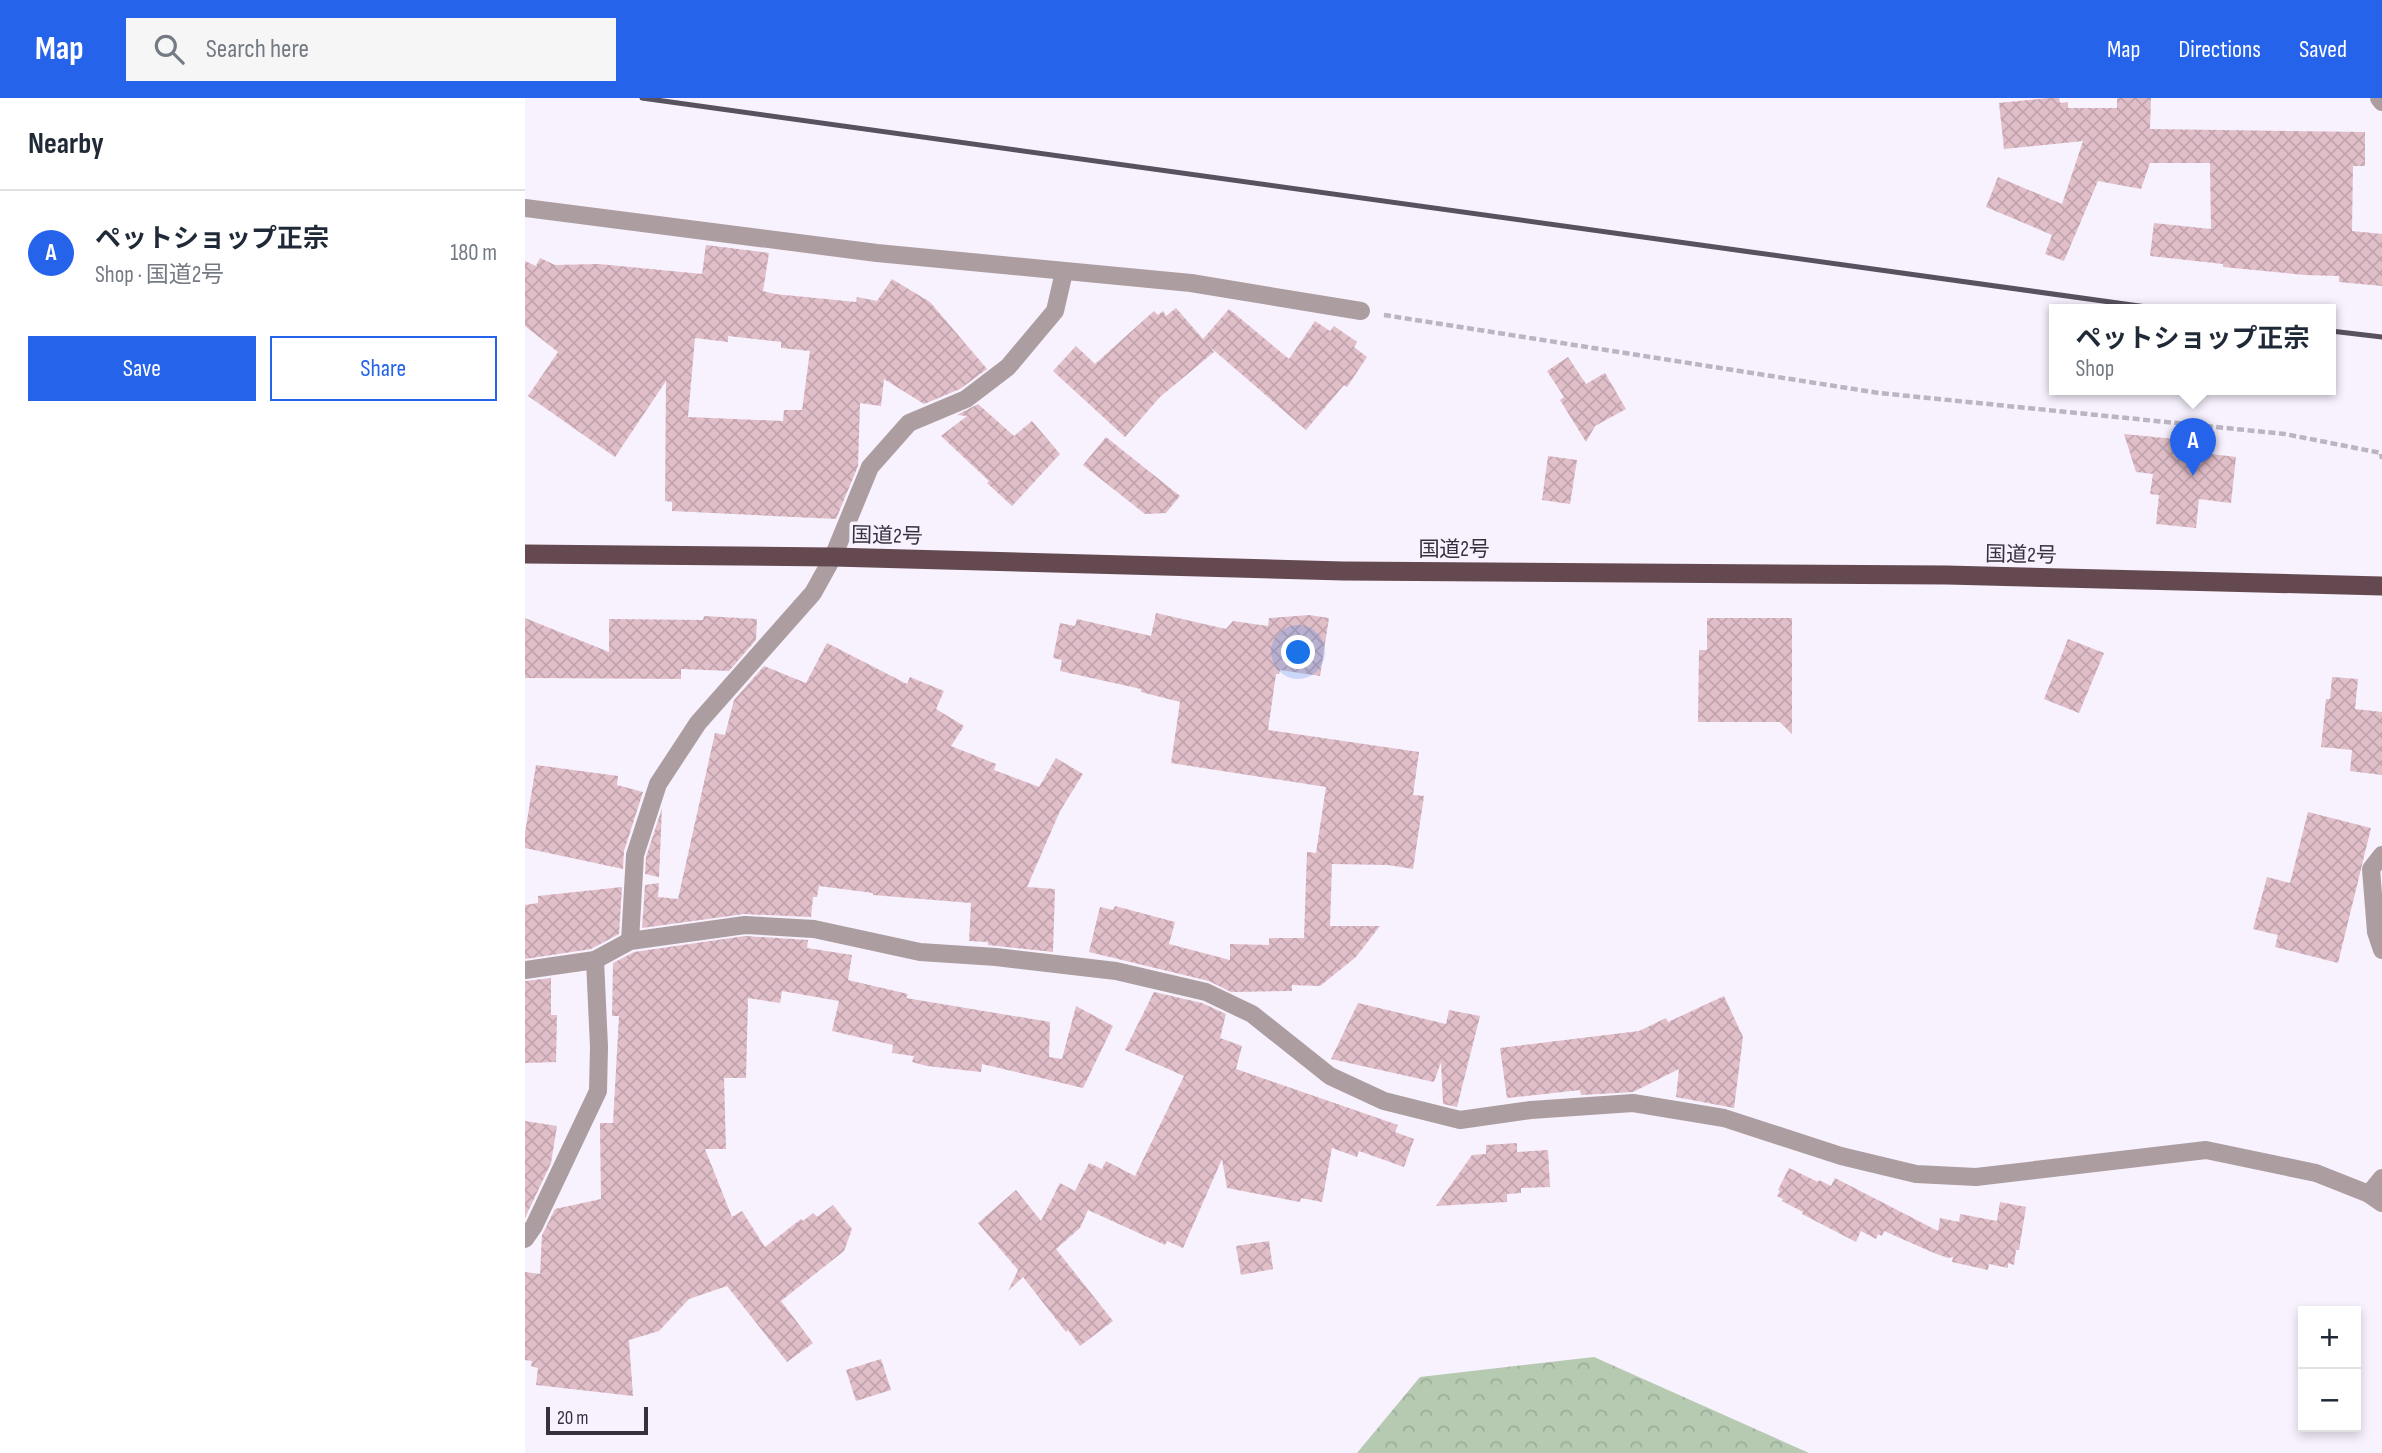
<!DOCTYPE html>
<html lang="en">
<head>
<meta charset="utf-8">
<style>
  :root { --surface:#fff; --page:#f6f6f7; --text:#1f2937; --muted:#747a83; --line:#e0e1e3; --accent:#2563eb }
  body { margin:0; font-family:"Sofia Sans Condensed","Noto Sans JP",sans-serif; background:var(--page); color:var(--text) }
  .controls { position:absolute; right:21px; bottom:21px; display:grid; overflow:hidden; border-radius:0px; box-shadow:0 4px 10px #0003 }
  .controls button { width:63px; height:63px; display:grid; place-items:center; padding:0; border:0; border-bottom:2px solid var(--line); background:var(--surface); color:var(--text); font:35px sans-serif }
  .scale { position:absolute; left:21px; bottom:18px; width:102px; box-sizing:border-box; padding-left:7px; border:4px solid #37303d; border-top:0; font-size:19px; line-height:24px; white-space:nowrap; color:#37303d; -webkit-text-stroke:5px #f8f1fe; paint-order:stroke }
  .you { position:absolute; left:774px; top:555px; width:24px; height:24px; margin:-18px; border:5px solid #fff; border-radius:50%; background:#1a73e8; box-shadow:0 0 0 10px #1a73e833 }
  .badge { display:grid; place-items:center; width:46px; height:46px; border-radius:50%; background:var(--accent); color:#fff; font-size:23px; font-weight:700 }
  .pin { position:absolute; translate:-50% -58px; filter:drop-shadow(0 2px 4px #0008) }
  .pin::after { content:''; position:absolute; top:37px; width:24px; height:21px; background:inherit; clip-path:polygon(0 0,100% 0,50% 100%) }
  .popup { position:absolute; left:1524px; top:206px; width:287px; height:91px; box-sizing:border-box; display:grid; place-content:center; border-radius:0px; background:var(--surface); filter:drop-shadow(0 2px 5px #0005); font-size:23px; white-space:nowrap; color:var(--muted) }
  .popup b { font-size:26px; color:var(--text) }
  .popup::after { content:''; position:absolute; left:50%; top:100%; margin-left:-14px; border:14px solid transparent; border-top-color:var(--surface) }
  .list { margin:0; padding:0; list-style:none }
  h2 { display:flex; justify-content:space-between; align-items:center; height:91px; margin:0; padding:0 28px; font-size:30px }
  h2 small { font-size:23px; font-weight:400; color:var(--muted) }
  .list li { display:grid; grid-template-columns:46px 1fr auto; gap:21px; align-items:center; box-sizing:border-box; height:126px; padding:0 28px; border-top:2px solid var(--line) }
  .list b { display:block; font-size:26px; white-space:nowrap }
  .list p { margin:0; font-size:23px; white-space:nowrap; color:var(--muted) }
  .list em { font-size:23px; font-style:normal; color:var(--muted) }
  .actions { display:flex; gap:14px; padding:21px 28px }
  .actions a { flex:1; padding:16px 0; border:2px solid var(--accent); border-radius:0px; text-align:center; font-size:24px; color:var(--accent) }
  .actions .main { background:var(--accent); color:#fff }
  .icon { flex:none; width:38px; height:38px; fill:none; stroke:currentColor; stroke-width:2; stroke-linecap:round; stroke-linejoin:round }
  .map { position:relative; flex:none; width:1857px; height:1355px; overflow:hidden }
  header { display:flex; align-items:center; gap:42px; box-sizing:border-box; height:98px; padding:0 35px; background:var(--accent); color:#fff }
  header strong { font-size:33px }
  nav { display:flex; gap:38px; margin-inline-start:auto; font-size:24px }
  .search { width:490px; height:63px; background:var(--page); display:flex; align-items:center; gap:18px; box-sizing:border-box; padding:0 24px; border-radius:0px; color:var(--muted); font-size:26px }
  main { display:flex }
  aside { flex:1; background:var(--surface) }
  .map>svg:first-child { display:block }
</style>
</head>
<body>
<header>
<strong>Map</strong>
<div class="search"><svg class="icon" aria-label="search" viewBox="0 0 24 24"><circle cx="10" cy="10" r="6"/><path d="M15 15l6 6"/></svg>Search here</div>
<nav><a>Map</a><a>Directions</a><a>Saved</a></nav>
</header>
<main>
<aside>
<h2>Nearby<small></small></h2>
<ul class="list">
<li><span class="badge">A</span><div><b>ペットショップ正宗</b><p>Shop · 国道2号</p></div><em>180 m</em></li>
</ul>
<div class="actions"><a class="main">Save</a><a>Share</a></div>
</aside>
<div class="map">
<svg width="1857" height="1355" viewBox="0 0 1857 1355">
  <defs>
    <pattern id="forest-crowns" width="20" height="18" patternUnits="userSpaceOnUse" patternTransform="scale(1.75)"><rect width="20" height="18" fill="#b6c9b1"/><path d="M2 6a3 3 0 1 1 6 0M12 15a3 3 0 1 1 6 0" fill="none" stroke="#9dad99"/></pattern>
    <pattern id="building-cross-hatch" width="8" height="8" patternUnits="userSpaceOnUse" patternTransform="scale(1.75)"><rect width="8" height="8" fill="#e1bfc9"/><path d="M0 0l8 8M0 8l8-8" fill="none" stroke="#c2a4ae"/></pattern>
  </defs>
  <rect width="100%" height="100%" fill="#f8f1fe"/>
  <path fill="url(#forest-crowns)" d="M 1069,1259 L 1284,1355 L 832,1355 L 895,1279 Z"/>
  <g fill="url(#building-cross-hatch)" fill-rule="evenodd">
    <path d="M 1523,0 L 1534,0 L 1535,5 L 1543,4 L 1543,10 L 1592,10 L 1592,0 L 1626,0 L 1625,31 L 1840,34 L 1840,68 L 1828,68 L 1827,133 L 1857,136 L 1857,188 L 1814,184 L 1814,178 L 1780,177 L 1698,169 L 1698,166 L 1625,158 L 1629,125 L 1686,131 L 1685,65 L 1625,65 L 1616,91 L 1573,83 L 1539,163 L 1520,156 L 1527,137 L 1461,109 L 1473,79 L 1537,106 L 1558,43 L 1479,51 L 1474,5 Z"/>
    <path d="M 181,147 L 244,155 L 238,193 L 250,196 L 331,204 L 332,199 L 352,203 L 367,181 L 405,204 L 462,271 L 435,291 L 399,306 L 359,281 L 356,308 L 335,305 L 333,368 L 311,421 L 147,413 L 147,404 L 140,403 L 141,283 L 90,359 L 3,298 L 33,254 L 0,228 L 0,163 L 11,168 L 15,160 L 30,167 L 74,166 L 177,176 ZM 203,238 L 256,244 L 256,250 L 285,253 L 277,312 L 259,312 L 258,323 L 163,319 L 170,240 L 203,244 Z"/>
    <path d="M 651,210 L 678,241 L 704,211 L 764,261 L 790,223 L 805,233 L 809,228 L 832,244 L 829,249 L 842,259 L 822,289 L 819,287 L 781,332 L 685,249 L 689,254 L 635,299 L 600,339 L 528,273 L 551,248 L 570,266 L 629,213 L 633,217 L 638,213 L 641,218 Z"/>
    <path d="M 1043,259 L 1061,286 L 1080,275 L 1101,311 L 1070,328 L 1061,344 L 1035,302 L 1039,299 L 1022,273 Z"/>
    <path d="M 453,306 L 489,338 L 507,323 L 535,356 L 487,408 L 462,385 L 464,383 L 416,338 L 442,318 L 432,317 Z"/>
    <path d="M 1599,336 L 1680,344 L 1679,355 L 1711,359 L 1706,405 L 1674,401 L 1671,430 L 1631,426 L 1634,397 L 1625,396 L 1628,376 L 1611,374 Z"/>
    <path d="M 581,339 L 655,398 L 641,415 L 620,416 L 558,367 Z"/>
    <path d="M 1023,358 L 1052,362 L 1045,406 L 1017,402 Z"/>
    <path d="M 631,515 L 701,531 L 708,523 L 743,528 L 744,520 L 784,517 L 804,520 L 795,578 L 755,572 L 754,576 L 751,576 L 743,632 L 894,654 L 888,697 L 899,698 L 888,771 L 863,767 L 807,766 L 805,828 L 855,828 L 831,859 L 795,888 L 767,887 L 767,893 L 706,894 L 684,883 L 564,854 L 575,809 L 588,812 L 590,808 L 650,824 L 644,846 L 705,862 L 705,846 L 744,847 L 744,840 L 779,840 L 782,754 L 791,755 L 801,689 L 646,665 L 655,604 L 616,594 L 616,591 L 535,573 L 537,562 L 528,560 L 535,525 L 550,528 L 552,521 L 626,538 Z"/>
    <path d="M 179,518 L 232,521 L 231,542 L 204,573 L 156,571 L 156,581 L 0,580 L 0,520 L 84,554 L 84,521 L 178,522 Z"/>
    <path d="M 1182,520 L 1267,520 L 1267,636 L 1255,624 L 1173,624 L 1174,552 L 1182,552 Z"/>
    <path d="M 1543,541 L 1579,555 L 1554,615 L 1519,601 Z"/>
    <path d="M 302,545 L 382,586 L 385,579 L 419,593 L 411,611 L 439,628 L 426,648 L 471,666 L 469,672 L 514,689 L 531,660 L 558,676 L 535,713 L 502,789 L 530,791 L 528,854 L 463,847 L 463,844 L 444,843 L 446,805 L 348,797 L 348,795 L 294,788 L 292,799 L 288,799 L 286,819 L 219,816 L 117,830 L 120,787 L 134,785 L 133,799 L 153,801 L 190,635 L 200,637 L 209,602 L 239,568 L 281,585 Z"/>
    <path d="M 1807,579 L 1833,581 L 1830,611 L 1857,614 L 1857,677 L 1825,673 L 1827,652 L 1796,649 L 1801,601 L 1805,601 Z"/>
    <path d="M 11,667 L 93,678 L 92,687 L 118,694 L 99,753 L 98,771 L 0,750 L 0,735 Z"/>
    <path d="M 137,710 L 134,779 L 120,776 L 121,759 Z"/>
    <path d="M 1783,714 L 1846,730 L 1813,865 L 1750,849 L 1753,837 L 1728,831 L 1742,779 L 1765,785 Z"/>
    <path d="M 97,789 L 94,836 L 66,851 L 0,861 L 0,807 L 13,805 L 13,798 Z"/>
    <path d="M 220,838 L 283,842 L 282,850 L 327,857 L 323,882 L 383,896 L 381,900 L 525,924 L 524,959 L 537,961 L 551,908 L 588,928 L 558,990 L 457,966 L 456,974 L 402,968 L 387,964 L 389,958 L 367,955 L 368,947 L 307,933 L 314,903 L 257,893 L 255,905 L 223,900 L 221,980 L 199,980 L 201,1051 L 180,1051 L 207,1119 L 217,1113 L 240,1149 L 276,1121 L 278,1123 L 288,1115 L 292,1119 L 308,1107 L 327,1131 L 319,1153 L 256,1203 L 288,1245 L 262,1264 L 202,1188 L 164,1201 L 134,1233 L 104,1242 L 108,1298 L 11,1287 L 13,1270 L 6,1268 L 7,1263 L 0,1262 L 0,1174 L 15,1176 L 17,1137 L 30,1111 L 76,1101 L 75,1025 L 88,1025 L 94,918 L 87,918 L 88,865 L 109,854 Z"/>
    <path d="M 26,880 L 26,917 L 32,917 L 31,964 L 0,965 L 0,883 Z"/>
    <path d="M 629,894 L 677,905 L 701,916 L 695,940 L 717,948 L 711,971 L 873,1027 L 870,1034 L 889,1041 L 879,1069 L 834,1053 L 832,1059 L 807,1050 L 797,1104 L 776,1100 L 775,1104 L 702,1090 L 697,1061 L 658,1150 L 642,1143 L 640,1147 L 563,1112 L 555,1130 L 531,1151 L 588,1223 L 555,1248 L 543,1232 L 541,1234 L 498,1179 L 483,1193 L 493,1172 L 453,1125 L 491,1092 L 516,1123 L 535,1085 L 550,1093 L 564,1065 L 577,1071 L 581,1063 L 610,1078 L 659,978 L 600,952 Z"/>
    <path d="M 1199,898 L 1218,939 L 1209,1010 L 1151,999 L 1154,971 L 1108,994 L 1056,997 L 1055,992 L 982,1000 L 975,950 L 1114,933 L 1141,920 L 1143,924 Z"/>
    <path d="M 833,905 L 921,926 L 924,912 L 955,918 L 932,1009 L 918,1006 L 916,964 L 909,984 L 806,961 Z"/>
    <path d="M 0,1023 L 32,1028 L 26,1065 L 0,1120 Z"/>
    <path d="M 992,1045 L 992,1054 L 1023,1052 L 1025,1089 L 996,1090 L 996,1095 L 982,1096 L 982,1104 L 911,1108 L 947,1057 L 961,1056 L 961,1047 Z"/>
    <path d="M 1264,1070 L 1293,1084 L 1294,1082 L 1306,1088 L 1310,1080 L 1413,1133 L 1415,1120 L 1434,1124 L 1435,1116 L 1472,1123 L 1475,1104 L 1501,1109 L 1494,1152 L 1491,1152 L 1489,1167 L 1483,1165 L 1483,1170 L 1464,1166 L 1463,1172 L 1427,1164 L 1428,1159 L 1423,1160 L 1409,1155 L 1359,1133 L 1357,1138 L 1353,1136 L 1351,1141 L 1336,1133 L 1331,1144 L 1277,1116 L 1278,1114 L 1257,1103 L 1258,1101 L 1252,1098 L 1255,1093 L 1253,1092 Z"/>
    <path d="M 744,1143 L 748,1171 L 716,1177 L 711,1148 Z"/>
    <path d="M 356,1261 L 366,1292 L 331,1303 L 321,1272 Z"/>
  </g>
  <g fill="none" stroke-linecap="round" stroke-linejoin="round">
    <path stroke="#bbb4c1" stroke-width="4.5" stroke-dasharray="7 3.5" stroke-linecap="butt" d="M 859,217 L 1354,295 L 1760,336 L 1856,355 L 1857,361"/>
    <g stroke="#ac9da0" stroke-width="18">
      <path d="M 1854,0 L 1857,4"/>
      <path d="M 0,110 L 352,155 L 666,185 L 836,213"/>
      <path d="M 1857,757 L 1846,771 L 1851,834 L 1857,852"/>
      <path d="M 105,843 L 110,757 L 133,686 L 173,625 L 288,495 L 308,459 L 345,369 L 384,325 L 441,301 L 483,269 L 530,213 L 539,174"/>
      <path d="M 0,872 L 70,862 L 105,843 L 220,827 L 289,831 L 395,854 L 471,859 L 591,873 L 681,894 L 727,916 L 805,978 L 859,1003 L 935,1022 L 1006,1012 L 1108,1005 L 1199,1020 L 1316,1058 L 1391,1076 L 1451,1079 L 1681,1052 L 1791,1075 L 1844,1096 L 1857,1105"/>
      <path d="M 1844,1096 L 1857,1080"/>
      <path d="M 0,1141 L 9,1128 L 73,993 L 74,949 L 70,862"/>
    </g>
    <path stroke="#644a50" stroke-width="19" d="M 0,456 L 308,459 L 818,473 L 1422,477 L 1857,488"/>
    <g stroke="#58515e" stroke-width="5">
      <path d="M 117,0 L 1643,212"/>
      <path d="M 1806,233 L 1857,239"/>
    </g>
  </g>
  <g text-anchor="middle" dominant-baseline="central" stroke-width="7" stroke-linejoin="round" paint-order="stroke">
    <g font-size="21" fill="#37303d" stroke="#f8f1fe">
      <text transform="translate(362 438) rotate(1)">国道2号</text>
      <text x="929" y="451">国道2号</text>
      <text transform="translate(1496 457) rotate(1)">国道2号</text>
    </g>
  </g>
</svg>
<div class="controls">
<button>+</button>
<button>−</button>
</div>
<div class="scale">20 m</div>
<div class="you"></div>
<div class="pin badge" style="left:1668px;top:378px">A</div>
<div class="popup"><b>ペットショップ正宗</b>Shop</div>
</div>
</main>
</body>
</html>
